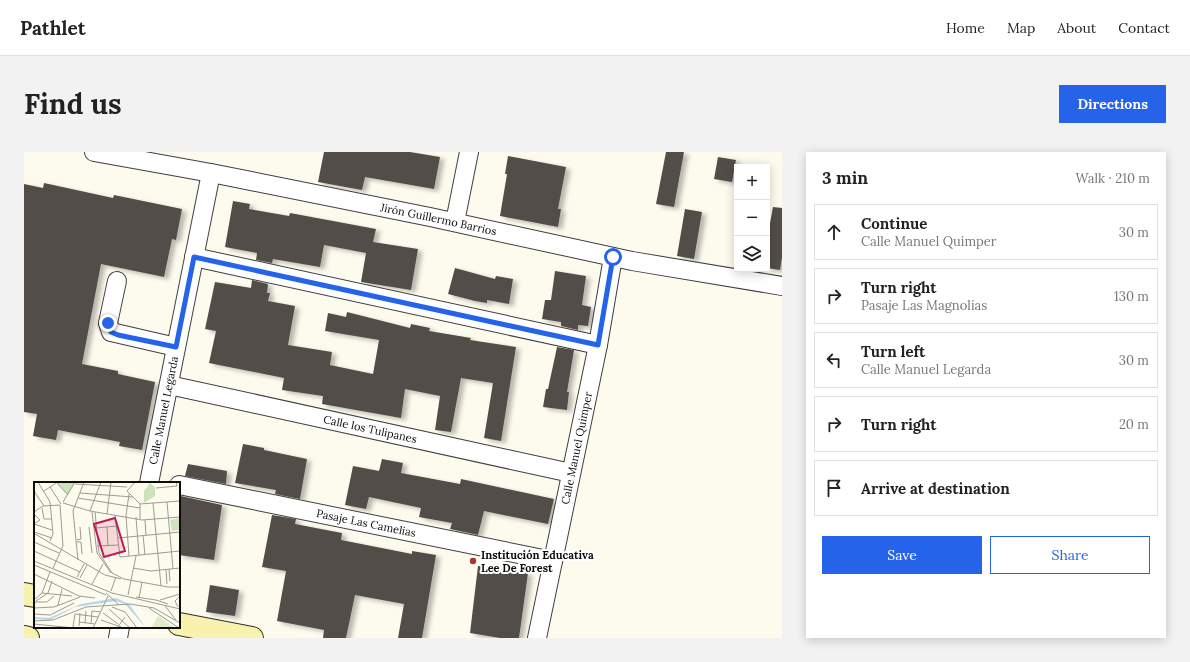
<!DOCTYPE html>
<html lang="en">
<head>
<meta charset="utf-8">
<style>
  :root { --surface:#fff; --page:#f2f2f2; --text:#222; --muted:#767676; --line:#e0e0e0; --accent:#2563eb }
  body { margin:0; font-family:Lora,serif; background:var(--page); color:var(--text) }
  .controls { position:absolute; right:12px; top:12px; display:grid; overflow:hidden; border-radius:0px; box-shadow:0 2px 10px #0003 }
  .controls button { width:36px; height:36px; display:grid; place-items:center; padding:0; border:0; border-bottom:1px solid var(--line); background:var(--surface); color:var(--text); font:20px sans-serif }
  .stop { position:absolute; width:12px; height:12px; margin:-9px; border:3px solid #2563eb; border-radius:50%; background:#fff }
  .stop.end { background:#2563eb; border-color:#fff; box-shadow:0 1px 4px #0008 }
  .list { margin:0; padding:0; list-style:none }
  h2 { display:flex; justify-content:space-between; align-items:center; height:52px; margin:0; padding:0 16px; font-size:17px }
  h2 small { font-size:13px; font-weight:400; color:var(--muted) }
  .list li { display:grid; grid-template-columns:26px 1fr auto; gap:12px; align-items:center; box-sizing:border-box; height:56px; margin:0 8px 8px; padding:0 8px; border:1px solid var(--line); border-radius:0px }
  .list b { display:block; font-size:15px; white-space:nowrap }
  .list p { margin:0; font-size:13px; white-space:nowrap; color:var(--muted) }
  .list em { font-size:13px; font-style:normal; color:var(--muted) }
  .actions { display:flex; gap:8px; padding:12px 16px }
  .actions a { flex:1; padding:9px 0; border:1px solid var(--accent); border-radius:0px; text-align:center; font-size:14px; color:var(--accent) }
  .actions .main { background:var(--accent); color:#fff }
  .icon { flex:none; width:22px; height:22px; fill:none; stroke:currentColor; stroke-width:2; stroke-linecap:round; stroke-linejoin:round }
  .map { position:relative; flex:none; width:758px; height:486px; overflow:hidden; border-radius:0px }
  header { display:flex; align-items:center; gap:24px; box-sizing:border-box; height:56px; padding:0 20px; background:var(--surface); border-bottom:1px solid var(--line) }
  header strong { font-size:19px }
  nav { display:flex; gap:22px; margin-inline-start:auto; font-size:14px }
  .intro { display:flex; align-items:center; justify-content:space-between; box-sizing:border-box; height:96px; padding:0 24px }
  h1 { margin:0; font-size:28px }
  .button { padding:10px 18px; border-radius:0px; background:var(--accent); color:#fff; font-size:14px; font-weight:700 }
  main { display:flex; gap:24px; padding:0 24px }
  aside { flex:1; background:var(--surface); border-radius:0px; box-shadow:0 2px 10px #0003 }
  .map>svg:first-child { display:block }
</style>
</head>
<body>
<header>
<strong>Pathlet</strong>
<nav><a>Home</a><a>Map</a><a>About</a><a>Contact</a></nav>
</header>
<div class="intro"><h1>Find us</h1><a class="button">Directions</a></div>
<main>
<div class="map">
<svg width="758" height="486" viewBox="0 0 758 486">
  <defs>
    <filter id="shadow"><feDropShadow dx="4.5" dy="2.5" stdDeviation="2" flood-color="#0004"/></filter>
  </defs>
  <rect width="100%" height="100%" fill="#fdfbed"/>
  <g fill="#534e49" filter="url(#shadow)">
    <path d="M 300,0 L 386,0 L 416,5 L 410,37 L 341,25 L 338,38 L 294,30 Z"/>
    <path d="M 642,0 L 660,0 L 650,55 L 632,52 Z"/>
    <path d="M 484,4 L 542,15 L 534,57 L 537,57 L 534,75 L 476,64 L 483,22 L 481,22 Z"/>
    <path d="M 694,5 L 712,8 L 708,30 L 690,27 Z"/>
    <path d="M 20,31 L 89,46 L 90,43 L 158,57 L 152,88 L 148,87 L 140,125 L 77,112 L 58,212 L 94,219 L 94,222 L 131,230 L 118,298 L 95,294 L 96,290 L 34,278 L 32,288 L 9,284 L 13,262 L 0,260 L 0,32 L 19,36 Z"/>
    <path d="M 209,49 L 226,52 L 225,57 L 265,64 L 266,61 L 352,77 L 349,90 L 394,97 L 387,138 L 337,130 L 342,101 L 300,93 L 296,115 L 249,107 L 248,111 L 232,108 L 233,101 L 201,95 Z"/>
    <path d="M 749,55 L 758,56 L 758,105 L 756,118 L 743,116 L 743,88 Z"/>
    <path d="M 661,57 L 678,60 L 670,107 L 653,104 Z"/>
    <path d="M 431,116 L 471,127 L 472,124 L 489,127 L 485,152 L 463,148 L 463,151 L 451,149 L 424,142 Z"/>
    <path d="M 531,119 L 562,124 L 558,153 L 567,155 L 564,174 L 554,173 L 554,178 L 537,174 L 537,170 L 518,167 L 521,148 L 527,148 Z"/>
    <path d="M 228,128 L 244,132 L 243,141 L 246,141 L 244,149 L 271,154 L 264,193 L 308,200 L 306,213 L 349,222 L 355,188 L 301,179 L 304,161 L 322,165 L 323,160 L 386,176 L 387,172 L 406,176 L 405,179 L 447,186 L 446,188 L 492,195 L 477,289 L 460,286 L 469,231 L 437,226 L 427,280 L 411,278 L 416,244 L 381,237 L 377,266 L 298,252 L 299,244 L 258,238 L 260,226 L 185,211 L 192,179 L 181,177 L 191,130 L 227,136 Z"/>
    <path d="M 533,195 L 550,198 L 543,240 L 545,240 L 543,258 L 519,255 L 522,237 L 524,237 Z"/>
    <path d="M 219,292 L 240,296 L 240,298 L 283,307 L 276,347 L 251,342 L 252,338 L 211,331 Z"/>
    <path d="M 358,307 L 379,311 L 377,321 L 436,332 L 437,327 L 530,347 L 524,372 L 460,359 L 454,383 L 426,377 L 428,371 L 395,365 L 397,356 L 345,345 L 342,357 L 321,353 L 329,314 L 355,319 Z"/>
    <path d="M 164,312 L 203,319 L 202,332 L 161,324 Z"/>
    <path d="M 157,344 L 198,353 L 190,408 L 155,403 L 155,354 Z"/>
    <path d="M 248,363 L 272,367 L 271,372 L 318,381 L 317,388 L 388,402 L 388,399 L 412,403 L 398,486 L 374,486 L 380,452 L 331,443 L 322,486 L 299,486 L 300,478 L 253,469 L 262,419 L 238,415 Z"/>
    <path d="M 454,414 L 504,421 L 495,486 L 476,486 L 446,481 Z"/>
    <path d="M 186,433 L 215,438 L 211,464 L 182,460 Z"/>
  </g>
  <g fill="none" stroke-linecap="round" stroke-linejoin="round">
    <defs>
      <g id="street">
        <path id="s1" d="M 70,0 L 187,21 L 406,65 L 608,109 L 758,134"/>
        <path d="M 431,70 L 445,0"/>
        <path d="M 170,105 L 574,193"/>
        <path d="M 93,129 L 84,171 L 87,180 L 152,195"/>
        <path id="s2" d="M 145,233 L 547,321"/>
        <path id="s3" d="M 125,331 L 187,21"/>
        <path id="s4" d="M 155,333 L 529,409"/>
        <path d="M 94,486 L 96,475"/>
        <path id="s5" d="M 513,486 L 574,193 L 589,105"/>
      </g>
      <g id="secondary">
        <path d="M 0,442 L 11,444"/>
        <path d="M 155,472 L 228,486"/>
        <path d="M 0,485 L 4,486"/>
      </g>
    </defs>
    <use href="#street" stroke="#3f3f3f" stroke-width="20"/>
    <use href="#secondary" stroke="#2e2e2e" stroke-width="24"/>
    <use href="#street" stroke="#fff" stroke-width="18"/>
    <use href="#secondary" stroke="#f7f3ae" stroke-width="22"/>
  </g>
  <g fill="none" stroke-linecap="round" stroke-linejoin="round">
    <path stroke="#2563eb" stroke-width="5" d="M 84,171 L 87,180 L 94,183 L 152,195 L 170,105 L 574,193 L 589,105"/>
  </g>
  <circle fill="#ad3532" stroke="#fff" stroke-width="1.5" cx="449" cy="409" r="4"/>
  <g text-anchor="middle" dominant-baseline="central" stroke-width="4" stroke-linejoin="round" paint-order="stroke">
    <g font-size="11" fill="#0c0c0c" stroke="#fff">
      <text stroke="none"><textPath href="#s1" startOffset="351">Jirón Guillermo Barrios</textPath></text>
      <text stroke="none"><textPath href="#s3" startOffset="74">Calle Manuel Legarda</textPath></text>
      <text stroke="none"><textPath href="#s2" startOffset="206">Calle los Tulipanes</textPath></text>
      <text stroke="none"><textPath href="#s5" startOffset="194">Calle Manuel Quimper</textPath></text>
      <text stroke="none"><textPath href="#s4" startOffset="191">Pasaje Las Camelias</textPath></text>
    </g>
    <g font-size="11" font-weight="bold" fill="#0c0c0c" stroke="#fff" text-anchor="start">
      <text x="457" y="403">Institución Educativa<tspan x="457" dy="13">Lee De Forest</tspan></text>
    </g>
  </g>
  <g transform="translate(10 330)">
    <rect width="146" height="146" fill="#fdfbed"/>
    <path d="M 116,1 L 121,5 L 121,14 L 110,21 L 110,9 Z" fill="#cde4ba"/>
    <path d="M 22,0 L 41,0 L 34,13 ZM 146,36 L 146,48 L 138,49 L 136,38 Z" fill="#cde4ba"/>
    <path d="M 124,134 L 131,139 L 141,146 L 117,146 Z" fill="#deeccb"/>
    <path d="M 82,116 L 95,122 L 112,146 L 91,122 L 82,119 L 41,125 L 16,138 L 0,137 L 0,135 L 15,136 L 47,122 Z" fill="#b6d6ef"/>
    <path fill="none" stroke="#9d9b93" stroke-width="1" d="M 4,0 L 16,20 L 19,52 L 16,59M 22,0 L 34,13M 101,0 L 93,9 L 106,22M 41,2 L 93,5M 16,5 L 27,22M 122,6 L 143,4 L 142,0M 0,9 L 10,24M 10,9 L 22,1M 46,11 L 99,15M 95,12 L 92,34 L 95,74M 44,16 L 106,26M 29,20 L 41,0M 133,20 L 139,87M 29,21 L 56,29 L 108,38 L 146,35M 119,21 L 127,104M 106,22 L 146,19M 8,26 L 10,37 L 17,37M 56,29 L 67,0M 0,30 L 9,24 L 26,23M 58,30 L 63,71 L 77,91M 61,30 L 65,71 L 78,91 L 90,97 L 134,105 L 146,105M 0,32 L 6,38 L 0,42M 73,32 L 77,0M 81,33 L 86,75 L 146,69M 102,35 L 105,73M 106,37 L 106,22M 111,38 L 112,53M 0,42 L 18,48M 55,45 L 58,71M 73,45 L 74,64M 62,46 L 83,44M 0,50 L 18,56M 1,52 L 71,93 L 87,97M 109,53 L 111,73M 84,56 L 146,50M 43,58 L 47,57 L 46,45M 0,60 L 25,71M 43,60 L 47,60 L 48,72M 63,64 L 84,63M 0,69 L 46,90M 44,78 L 39,29 L 50,0M 0,79 L 78,111 L 146,127M 0,83 L 72,113M 19,86 L 29,64 L 26,23M 99,86 L 117,89 L 146,86M 135,87 L 136,99M 132,88 L 133,102M 0,92 L 45,114 L 61,116M 43,95 L 50,82M 46,96 L 53,83M 58,102 L 69,82M 77,109 L 82,95M 8,111 L 38,114M 72,111 L 85,123M 94,113 L 102,74M 102,115 L 122,118M 105,116 L 108,100M 0,118 L 8,111 L 16,90M 122,118 L 134,122M 126,118 L 146,112M 2,119 L 14,111 L 18,99M 0,120 L 13,120 L 20,114M 24,123 L 28,107M 131,124 L 142,138M 78,125 L 91,130 L 103,146M 144,125 L 141,119 L 146,114M 0,126 L 20,125 L 46,115M 115,126 L 145,146M 75,127 L 96,146M 69,131 L 84,142M 0,132 L 16,133 L 40,121M 67,138 L 90,146M 0,139 L 19,138 L 52,125 L 96,122 L 120,126 L 146,141M 45,140 L 61,142M 51,141 L 52,129M 0,142 L 40,146M 57,142 L 58,129 L 67,130M 45,144 L 46,131M 39,145 L 41,132 L 64,135M 59,146 L 74,114M 83,146 L 91,135"/>
    <path fill="#c2185b" fill-opacity="0.15" stroke="#c2185b" stroke-width="2" d="M 81,36 L 91,69 L 70,75 L 60,42 Z"/>
    <rect width="146" height="146" fill="none" stroke="#0c0c0c" stroke-width="2"/>
  </g>
</svg>
<div class="controls">
<button>+</button>
<button>−</button>
<button><svg class="icon" aria-label="layers" viewBox="0 0 24 24"><path d="M12 4l9 5-9 5-9-5zM3 14l9 5 9-5"/></svg></button>
</div>
<div class="stop" style="left:589px;top:105px"></div>
<div class="stop end" style="left:84px;top:171px"></div>
</div>
<aside>
<h2>3 min<small>Walk · 210 m</small></h2>
<ul class="list">
<li><svg class="icon" aria-label="ahead" viewBox="0 0 24 24"><path d="M12 20V5M6 11l6-6 6 6"/></svg><div><b>Continue</b><p>Calle Manuel Quimper</p></div><em>30 m</em></li>
<li><svg class="icon" aria-label="right" viewBox="0 0 24 24"><path d="M7 20v-9h11M14 6l5 5-5 5"/></svg><div><b>Turn right</b><p>Pasaje Las Magnolias</p></div><em>130 m</em></li>
<li><svg class="icon" aria-label="left" viewBox="0 0 24 24"><path d="M17 20v-9H6M10 6l-5 5 5 5"/></svg><div><b>Turn left</b><p>Calle Manuel Legarda</p></div><em>30 m</em></li>
<li><svg class="icon" aria-label="right" viewBox="0 0 24 24"><path d="M7 20v-9h11M14 6l5 5-5 5"/></svg><div><b>Turn right</b></div><em>20 m</em></li>
<li><svg class="icon" aria-label="arrive" viewBox="0 0 24 24"><path d="M6 21V4h12l-3 4 3 4H6"/></svg><div><b>Arrive at destination</b></div></li>
</ul>
<div class="actions"><a class="main">Save</a><a>Share</a></div>
</aside>
</main>
</body>
</html>
